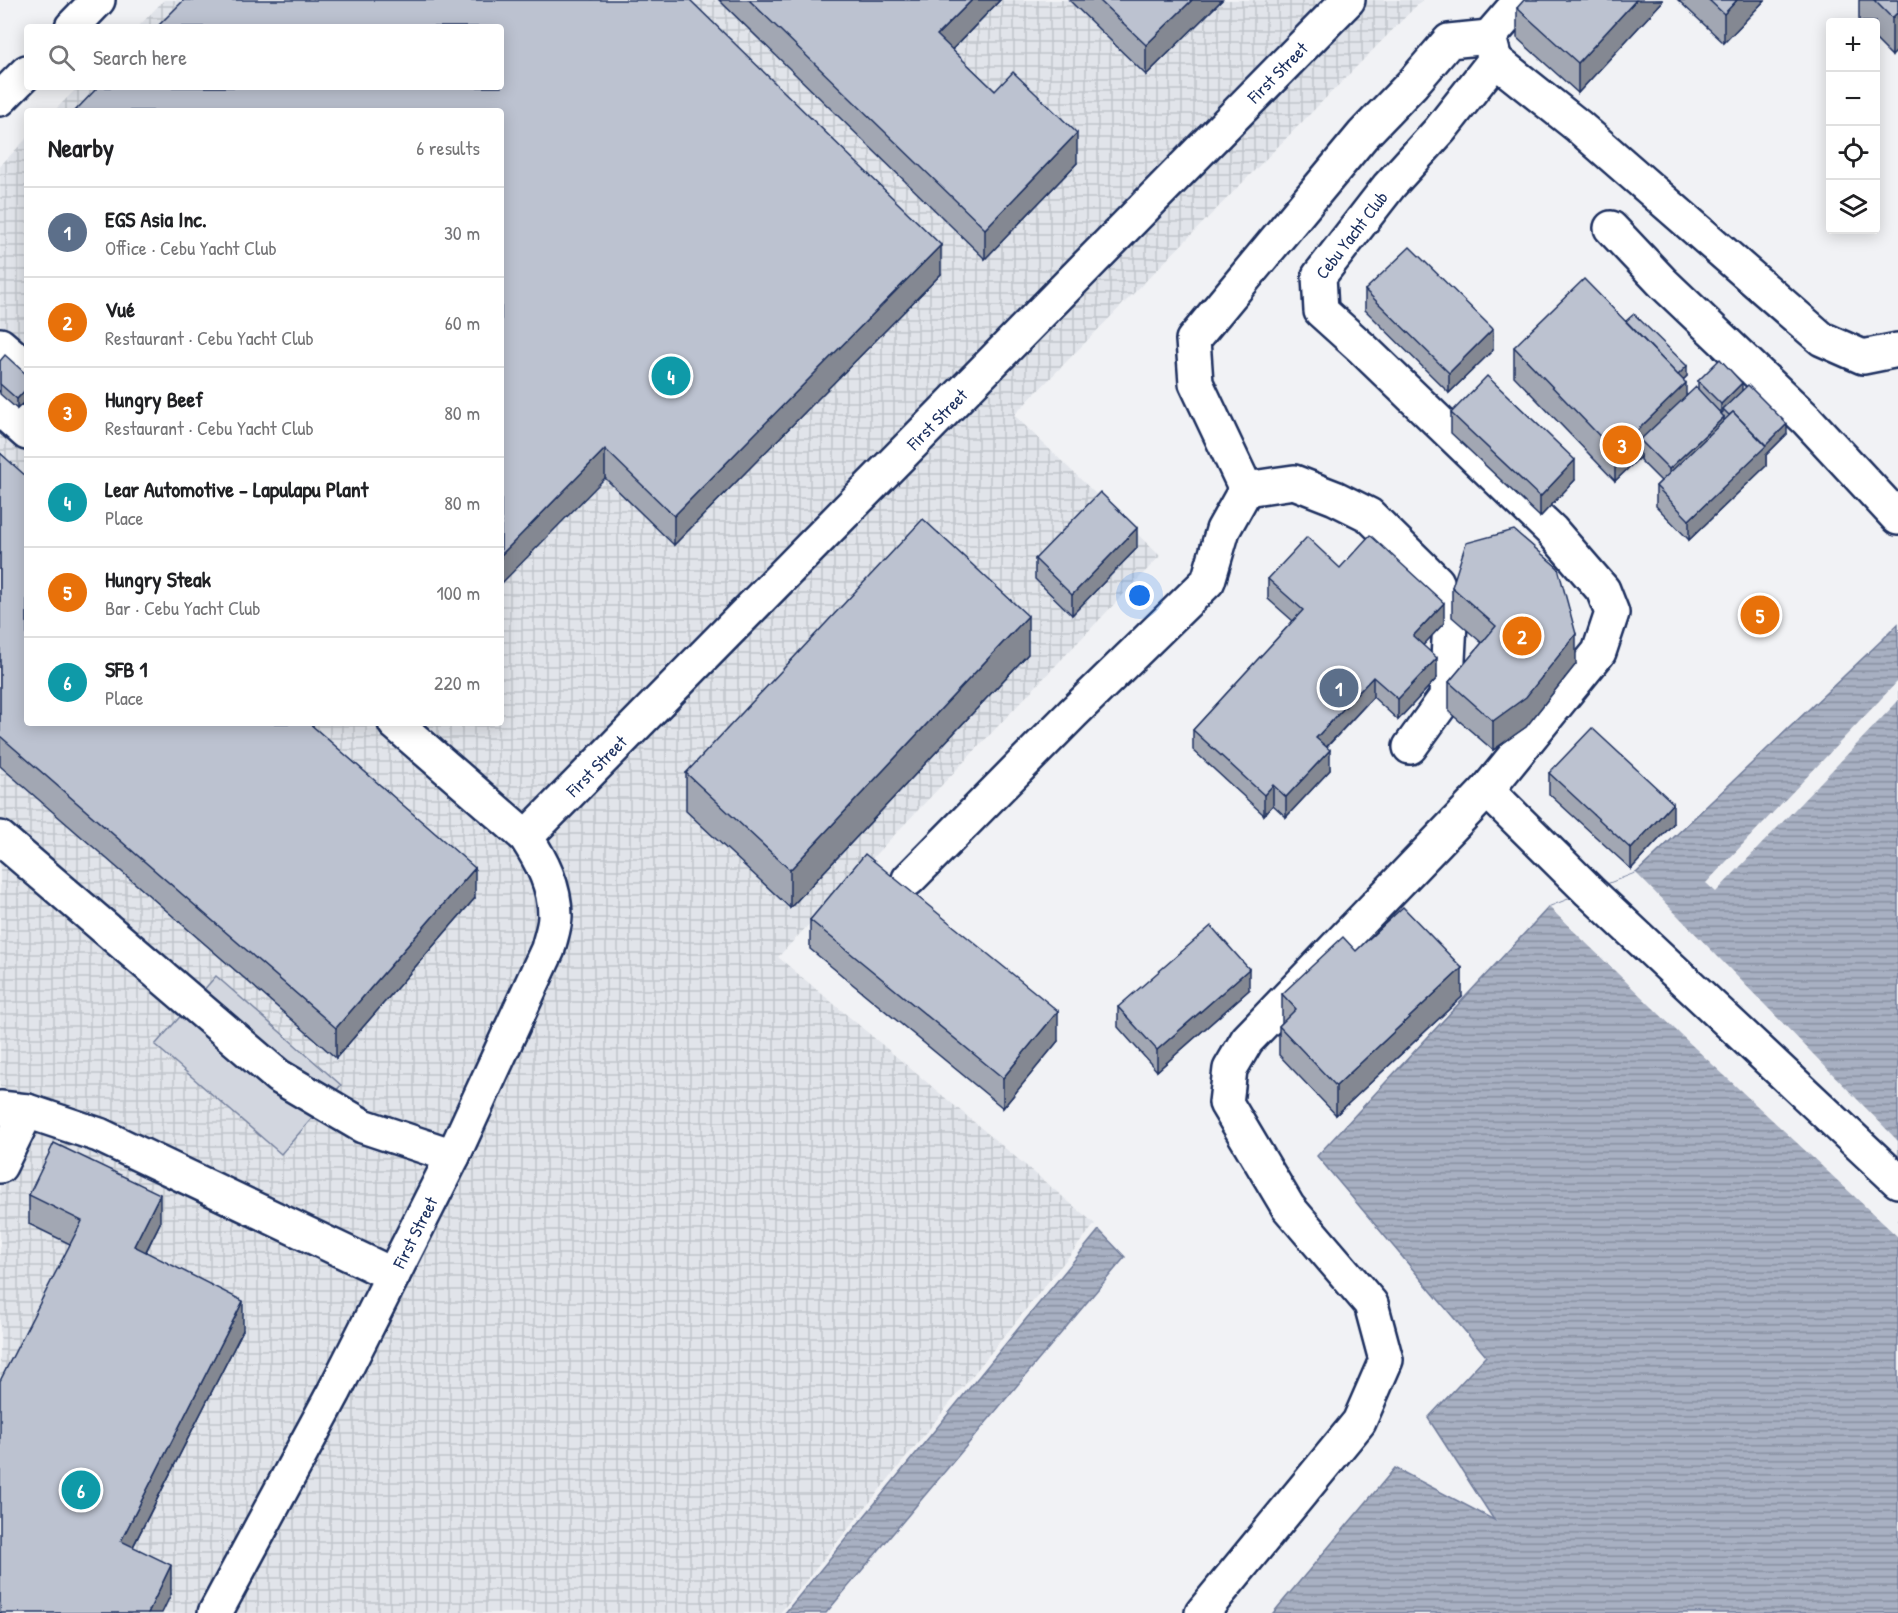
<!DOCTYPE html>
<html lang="en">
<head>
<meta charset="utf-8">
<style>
  :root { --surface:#fff; --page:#f6f6f6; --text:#202124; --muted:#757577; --line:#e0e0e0; --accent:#d1495b }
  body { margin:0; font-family:"Patrick Hand",sans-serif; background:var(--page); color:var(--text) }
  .controls { position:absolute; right:18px; top:18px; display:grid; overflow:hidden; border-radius:6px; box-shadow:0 3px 15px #0003 }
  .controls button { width:54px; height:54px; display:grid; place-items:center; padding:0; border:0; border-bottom:2px solid var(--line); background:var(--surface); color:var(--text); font:30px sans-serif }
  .you { position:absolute; left:1140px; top:596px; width:21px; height:21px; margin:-15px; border:4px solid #fff; border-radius:50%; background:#1a73e8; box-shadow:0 0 0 9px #1a73e833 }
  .badge { display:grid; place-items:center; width:39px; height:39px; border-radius:50%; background:var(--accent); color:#fff; font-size:20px; font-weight:700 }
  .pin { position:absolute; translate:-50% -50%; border:3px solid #fff; box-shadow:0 2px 6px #0006 }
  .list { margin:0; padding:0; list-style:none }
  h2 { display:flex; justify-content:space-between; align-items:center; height:78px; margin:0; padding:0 24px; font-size:26px }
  h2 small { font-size:20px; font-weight:400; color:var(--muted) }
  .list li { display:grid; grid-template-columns:39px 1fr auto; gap:18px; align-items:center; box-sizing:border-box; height:90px; padding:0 24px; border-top:2px solid var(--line) }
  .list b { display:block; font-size:22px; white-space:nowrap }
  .list p { margin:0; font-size:20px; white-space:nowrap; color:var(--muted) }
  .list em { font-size:20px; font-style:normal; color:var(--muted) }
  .icon { flex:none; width:33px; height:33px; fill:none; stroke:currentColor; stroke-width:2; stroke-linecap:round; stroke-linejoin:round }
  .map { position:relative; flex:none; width:1898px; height:1613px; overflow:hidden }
  .search { position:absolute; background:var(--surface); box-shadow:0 3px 15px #0003; left:24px; top:24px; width:480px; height:66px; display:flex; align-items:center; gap:15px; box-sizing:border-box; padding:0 21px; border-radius:6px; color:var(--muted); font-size:22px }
  .panel { position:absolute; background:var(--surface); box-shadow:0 3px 15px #0003; left:24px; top:108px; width:480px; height:618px; border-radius:6px }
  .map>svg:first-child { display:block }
</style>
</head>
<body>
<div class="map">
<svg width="1898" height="1613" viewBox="0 0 1898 1613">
  <defs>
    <pattern id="industrial-grid" width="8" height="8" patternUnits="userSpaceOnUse" patternTransform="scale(1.5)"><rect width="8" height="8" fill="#e1e4ea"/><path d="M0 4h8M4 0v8" fill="none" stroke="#c0c4cb"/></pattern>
    <pattern id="water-rules" width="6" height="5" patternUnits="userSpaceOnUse" patternTransform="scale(1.5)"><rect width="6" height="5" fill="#a8b0c2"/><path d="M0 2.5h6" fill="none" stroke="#8890a1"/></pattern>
  </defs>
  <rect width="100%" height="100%" fill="#f1f2f5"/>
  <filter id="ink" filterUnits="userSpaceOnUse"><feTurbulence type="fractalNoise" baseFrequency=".0167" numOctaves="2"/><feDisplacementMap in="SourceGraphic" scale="12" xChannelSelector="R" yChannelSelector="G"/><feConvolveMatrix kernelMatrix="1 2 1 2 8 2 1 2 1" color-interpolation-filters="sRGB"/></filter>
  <g filter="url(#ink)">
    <path fill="url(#industrial-grid)" d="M 164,0 L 1422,0 L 1014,415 L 1160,556 L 778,957 L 1095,1224 L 780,1613 L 0,1613 L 0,166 L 27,138 L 27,723 L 501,723 L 501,111 L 54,111 L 78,87 L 501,87 L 501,27 L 138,27 Z"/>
    <path fill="#d2d6df" stroke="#76829e" stroke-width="1.5" d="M 216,976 L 341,1085 L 281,1154 L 155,1045 Z"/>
    <g fill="url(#water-rules)" stroke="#707c9a" stroke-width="1.5">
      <path d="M 1898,624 L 1898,1613 L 1273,1613 L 1395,1468 L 1494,1520 L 1428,1418 L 1486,1356 L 1317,1156 L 1549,907 L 1636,873 L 1883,639 Z"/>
      <path d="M 1099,1230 L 1125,1257 L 826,1613 L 785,1613 Z"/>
    </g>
    <g fill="#f1f2f5">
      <path d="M 1898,681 L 1898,701 L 1716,892 L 1706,883 Z"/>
      <path d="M 1636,873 L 1898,1141 L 1898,1237 L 1682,1036 L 1549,907 Z"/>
    </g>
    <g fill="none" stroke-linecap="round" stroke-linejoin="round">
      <defs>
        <g id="minor">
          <path d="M 1489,37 L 1521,0"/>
          <path d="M 1495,60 L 1578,126 L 1822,339 L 1863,357 L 1898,350"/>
          <path d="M 1611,228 L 1663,283 L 1807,420 L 1898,518"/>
          <path d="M 0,345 L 27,368"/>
          <path d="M 0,409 L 27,433"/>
          <path d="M 1246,489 L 1196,383 L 1193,340 L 1363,135 L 1413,83 L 1449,41 L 1489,37"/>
          <path d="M 1246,489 L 1294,482 L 1335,498 L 1369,515 L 1437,582 L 1450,622 L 1446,697 L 1410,747"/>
          <path d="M 1487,790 L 1589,891 L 1898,1181"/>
          <path id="s1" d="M 526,837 L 1348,0"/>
          <path d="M 0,838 L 278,1076 L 363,1126 L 453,1156"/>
          <path d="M 909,879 L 1073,713 L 1208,581 L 1223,530 L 1246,489"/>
          <path d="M 0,1108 L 27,1111 L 99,1135 L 393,1275"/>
          <path d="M 0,1166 L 27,1111"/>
          <path id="s2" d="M 215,1613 L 334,1392 L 393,1275 L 453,1156 L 548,949 C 550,939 555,927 555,916 C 555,886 542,862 526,837 L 395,723"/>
          <path id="s3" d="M 1202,1613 L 1359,1422 L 1386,1360 L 1371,1304 L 1288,1207 L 1226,1103 L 1230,1069 L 1247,1040 L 1487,790 L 1599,652 L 1612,613 L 1603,590 L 1552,531 L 1363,349 L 1321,311 L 1319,276 L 1389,186 L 1440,130 L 1495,60 L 1489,37"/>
        </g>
        <g id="major">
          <path d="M 72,27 L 98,0"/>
          <path d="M 0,99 L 27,72"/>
        </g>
      </defs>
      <use href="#minor" stroke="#1b2f5e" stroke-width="38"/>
      <use href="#major" stroke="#1b2f5e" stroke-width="38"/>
      <use href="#minor" stroke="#fff" stroke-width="33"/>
      <use href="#major" stroke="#fff" stroke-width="33"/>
    </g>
    <g fill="#a2a7b3" stroke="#1b2f5e" stroke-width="1.5">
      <path d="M 719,0 L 1000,0 L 952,50 L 995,91 L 1077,163 L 985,259 L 834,112 Z"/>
      <path d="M 1069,0 L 1222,0 L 1146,75 Z"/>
      <path d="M 1662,0 L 1662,2 L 1578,93 L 1517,38 L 1517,8 Z"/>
      <path d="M 1678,0 L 1765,0 L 1724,43 Z"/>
      <path d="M 1859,0 L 1898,0 L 1892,56 L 1875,39 L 1875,22 L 1859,22 Z"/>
      <path d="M 501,111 L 941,274 L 674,545 L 605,478 Z"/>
      <path d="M 1365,290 L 1493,350 L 1449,393 L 1365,310 Z"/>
      <path d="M 1626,321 L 1687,376 L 1683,380 L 1686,396 L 1698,389 L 1698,381 L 1742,390 L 1787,434 L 1766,455 L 1766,466 L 1689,540 L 1656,506 L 1656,486 L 1661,481 L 1640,460 L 1640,457 L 1615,481 L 1514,376 L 1514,347 Z"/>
      <path d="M 0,361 L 27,375 L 27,399 L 17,409 L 0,394 Z"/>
      <path d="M 1451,413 L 1575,480 L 1540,517 L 1451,433 Z"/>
      <path d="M 0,453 L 475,898 L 336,1058 L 0,766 Z"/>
      <path d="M 1137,548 L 1072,615 L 1035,579 L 1035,559 Z"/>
      <path d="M 1340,568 L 1444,623 L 1423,645 L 1437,678 L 1398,720 L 1373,697 L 1327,747 L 1330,770 L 1286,817 L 1273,805 L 1264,815 L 1193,750 L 1193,730 L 1293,621 L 1268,599 L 1268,579 Z"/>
      <path d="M 1452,587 L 1576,664 L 1526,727 L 1493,750 L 1449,712 L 1449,682 L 1482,643 L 1452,617 Z"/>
      <path d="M 1028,654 L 790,908 L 686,811 L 686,773 Z"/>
      <path d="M 1549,773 L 1673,824 L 1631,869 L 1549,794 Z"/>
      <path d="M 810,920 L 1058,1041 L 1003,1108 L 810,949 Z"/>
      <path d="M 1356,951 L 1462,997 L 1336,1115 L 1279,1055 L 1279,1026 L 1282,1023 L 1282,994 Z"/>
      <path d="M 1249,990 L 1157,1071 L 1118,1027 L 1118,1007 Z"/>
      <path d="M 29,1195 L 160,1223 L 146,1252 L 243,1330 L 133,1547 L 171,1594 L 0,1613 L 70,1244 L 29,1224 Z"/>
    </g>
    <g fill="#848892" stroke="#1b2f5e" stroke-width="1.5">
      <path d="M 972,0 L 1000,0 L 937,65 L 937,35 Z"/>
      <path d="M 1192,0 L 1222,0 L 1146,75 L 1146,45 Z"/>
      <path d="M 1636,0 L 1662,0 L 1662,2 L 1578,93 L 1578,63 Z"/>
      <path d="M 1737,0 L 1765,0 L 1724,43 L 1724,14 Z"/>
      <path d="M 1898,12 L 1898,50 L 1892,56 L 1892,18 Z"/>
      <path d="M 1077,133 L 1077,163 L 985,259 L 985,229 Z"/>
      <path d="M 941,245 L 941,274 L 674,545 L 674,516 Z"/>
      <path d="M 1493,329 L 1493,350 L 1449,393 L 1449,373 Z"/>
      <path d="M 1687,366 L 1687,376 L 1671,392 L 1671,381 Z"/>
      <path d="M 1686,383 L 1686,413 L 1640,440 L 1640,457 L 1615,481 L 1615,452 Z"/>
      <path d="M 1742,383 L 1742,393 L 1723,409 L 1723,412 L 1721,414 L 1721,404 Z"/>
      <path d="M 27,388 L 27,399 L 17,409 L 17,399 Z"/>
      <path d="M 1724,417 L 1724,437 L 1669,489 L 1669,469 Z"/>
      <path d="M 1787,424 L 1787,434 L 1766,455 L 1766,466 L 1689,540 L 1689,520 Z"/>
      <path d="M 605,449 L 605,478 L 501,584 L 501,555 Z"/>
      <path d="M 1575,460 L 1575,480 L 1540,517 L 1540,497 Z"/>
      <path d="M 1137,528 L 1137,548 L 1072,615 L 1072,595 Z"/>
      <path d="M 1444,603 L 1444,623 L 1413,656 L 1413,636 Z"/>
      <path d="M 1028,616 L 1028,654 L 790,908 L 790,870 Z"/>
      <path d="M 1576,634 L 1576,664 L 1526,727 L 1493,750 L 1493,721 Z"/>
      <path d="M 1437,658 L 1437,678 L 1398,720 L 1398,699 Z"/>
      <path d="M 1373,677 L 1373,697 L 1316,758 L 1316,738 Z"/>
      <path d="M 1330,750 L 1330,770 L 1286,817 L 1286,797 Z"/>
      <path d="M 1273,785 L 1273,805 L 1264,815 L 1264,795 Z"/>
      <path d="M 1673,803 L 1673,824 L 1631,869 L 1631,849 Z"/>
      <path d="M 475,868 L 475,898 L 336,1058 L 336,1028 Z"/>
      <path d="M 1462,968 L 1462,997 L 1336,1115 L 1336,1086 Z"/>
      <path d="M 1249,969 L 1249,990 L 1157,1071 L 1157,1050 Z"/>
      <path d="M 1058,1011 L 1058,1041 L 1003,1108 L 1003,1078 Z"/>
      <path d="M 160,1194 L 160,1223 L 134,1275 L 134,1246 Z"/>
      <path d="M 243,1301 L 243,1330 L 121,1570 L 121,1541 Z"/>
      <path d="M 171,1565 L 171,1594 L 162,1613 L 148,1613 Z"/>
    </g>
    <g fill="#bcc2d0" stroke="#1b2f5e" stroke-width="1.5">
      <path d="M 184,0 L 690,0 L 941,245 L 674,516 L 605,449 L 501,555 L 501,111 L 75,111 L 98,87 L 501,87 L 501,27 L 157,27 Z"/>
      <path d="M 749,0 L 972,0 L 937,35 L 995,91 L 1013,72 L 1077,133 L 985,229 Z"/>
      <path d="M 1099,0 L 1192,0 L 1146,45 Z"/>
      <path d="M 1524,0 L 1636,0 L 1578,63 L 1517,8 Z"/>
      <path d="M 1709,0 L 1737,0 L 1724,14 Z"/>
      <path d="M 1874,0 L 1898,0 L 1898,12 L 1892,18 Z"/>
      <path d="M 1410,247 L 1493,329 L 1449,373 L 1365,290 Z"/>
      <path d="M 1584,279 L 1686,383 L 1615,452 L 1514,347 Z"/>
      <path d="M 1634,314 L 1687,366 L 1678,375 L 1626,321 Z"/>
      <path d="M 5,355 L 27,375 L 27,388 L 17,399 L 0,384 L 0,361 Z"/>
      <path d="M 1720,359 L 1742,383 L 1721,404 L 1698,381 Z"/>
      <path d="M 1487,376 L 1575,460 L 1540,497 L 1451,413 Z"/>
      <path d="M 1748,385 L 1787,424 L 1766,445 L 1733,412 L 1729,415 L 1723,409 Z"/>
      <path d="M 1696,387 L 1724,417 L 1669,469 L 1640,440 Z"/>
      <path d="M 1733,412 L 1766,446 L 1689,520 L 1656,486 Z"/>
      <path d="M 0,453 L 27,477 L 27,723 L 309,723 L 475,868 L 336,1028 L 0,736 Z"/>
      <path d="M 1100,492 L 1137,528 L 1072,595 L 1035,559 Z"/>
      <path d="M 923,519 L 1028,616 L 790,870 L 686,773 Z"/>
      <path d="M 1514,530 L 1558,568 L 1576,634 L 1526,697 L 1493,721 L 1449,682 L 1496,626 L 1452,587 L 1466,543 Z"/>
      <path d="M 1370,535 L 1444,603 L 1413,636 L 1437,658 L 1398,699 L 1373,677 L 1316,738 L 1330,750 L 1286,797 L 1273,785 L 1264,795 L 1193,730 L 1303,610 L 1268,579 L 1307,537 L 1340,568 Z"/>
      <path d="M 1592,728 L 1673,803 L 1631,849 L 1549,773 Z"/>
      <path d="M 865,854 L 1058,1011 L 1003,1078 L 810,920 Z"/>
      <path d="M 1403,907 L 1462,968 L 1336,1086 L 1279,1026 L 1296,1009 L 1282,994 L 1343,937 L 1356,951 Z"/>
      <path d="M 1211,926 L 1249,969 L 1157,1050 L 1118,1007 Z"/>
      <path d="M 54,1143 L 160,1194 L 134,1246 L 243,1301 L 121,1541 L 171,1565 L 148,1613 L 0,1613 L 0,1381 L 82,1221 L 29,1195 Z"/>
    </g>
  </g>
  <g text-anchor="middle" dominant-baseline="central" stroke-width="6" stroke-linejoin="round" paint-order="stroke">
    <g font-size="18" fill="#1b2f5e" stroke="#fff">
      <text stroke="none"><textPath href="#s1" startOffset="1072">First Street</textPath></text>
      <text stroke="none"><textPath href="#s3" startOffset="1764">Cebu Yacht Club</textPath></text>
      <text stroke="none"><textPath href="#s1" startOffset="586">First Street</textPath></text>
      <text stroke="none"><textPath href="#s1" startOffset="100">First Street</textPath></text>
      <text stroke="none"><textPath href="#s2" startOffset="430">First Street</textPath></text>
    </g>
  </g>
</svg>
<div class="controls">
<button>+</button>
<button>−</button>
<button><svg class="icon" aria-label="locate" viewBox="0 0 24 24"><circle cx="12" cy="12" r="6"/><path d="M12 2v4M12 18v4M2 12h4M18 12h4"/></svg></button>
<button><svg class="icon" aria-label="layers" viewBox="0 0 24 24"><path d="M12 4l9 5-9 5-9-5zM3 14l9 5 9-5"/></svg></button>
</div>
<div class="you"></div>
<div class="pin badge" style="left:1339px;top:688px;background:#5c6f8a">1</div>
<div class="pin badge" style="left:1522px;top:636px;background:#e8710a">2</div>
<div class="pin badge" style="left:1622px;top:445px;background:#e8710a">3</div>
<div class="pin badge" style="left:671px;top:376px;background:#0f9aa8">4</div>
<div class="pin badge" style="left:1760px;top:615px;background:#e8710a">5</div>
<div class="pin badge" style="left:81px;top:1490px;background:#0f9aa8">6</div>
<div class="search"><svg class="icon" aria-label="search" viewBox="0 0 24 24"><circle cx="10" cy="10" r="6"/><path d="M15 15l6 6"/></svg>Search here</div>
<section class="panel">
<h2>Nearby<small>6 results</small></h2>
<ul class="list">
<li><span class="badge" style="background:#5c6f8a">1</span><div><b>EGS Asia Inc.</b><p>Office · Cebu Yacht Club</p></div><em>30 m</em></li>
<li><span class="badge" style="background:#e8710a">2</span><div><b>Vué</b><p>Restaurant · Cebu Yacht Club</p></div><em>60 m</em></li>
<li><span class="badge" style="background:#e8710a">3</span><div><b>Hungry Beef</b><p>Restaurant · Cebu Yacht Club</p></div><em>80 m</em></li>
<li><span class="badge" style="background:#0f9aa8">4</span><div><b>Lear Automotive - Lapulapu Plant</b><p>Place</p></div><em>80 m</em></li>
<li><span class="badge" style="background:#e8710a">5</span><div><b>Hungry Steak</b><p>Bar · Cebu Yacht Club</p></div><em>100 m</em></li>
<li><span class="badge" style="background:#0f9aa8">6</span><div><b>SFB 1</b><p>Place</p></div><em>220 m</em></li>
</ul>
</section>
</div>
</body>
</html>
